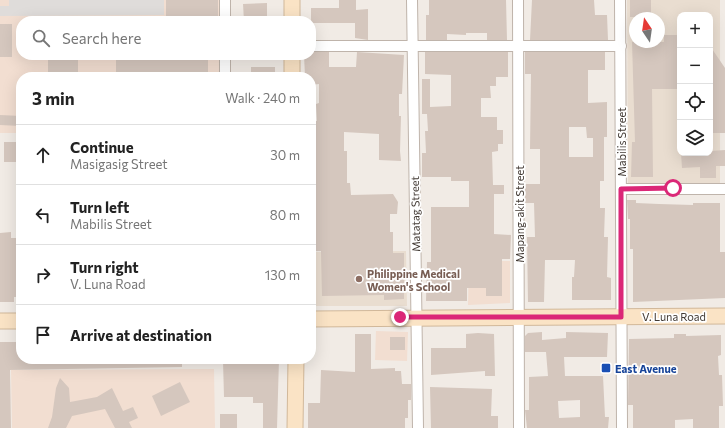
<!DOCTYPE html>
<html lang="en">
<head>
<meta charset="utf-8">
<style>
  :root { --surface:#fff; --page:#f6f6f6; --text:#222; --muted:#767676; --line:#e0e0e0 }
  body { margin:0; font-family:Commissioner,sans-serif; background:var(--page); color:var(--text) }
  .controls { position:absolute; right:12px; top:12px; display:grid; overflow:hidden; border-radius:8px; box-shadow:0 4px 16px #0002 }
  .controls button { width:36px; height:36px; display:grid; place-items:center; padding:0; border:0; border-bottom:1px solid var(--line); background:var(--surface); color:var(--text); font:20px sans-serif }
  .compass { position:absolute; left:629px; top:12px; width:36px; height:36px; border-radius:50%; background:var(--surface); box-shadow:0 4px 16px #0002; rotate:347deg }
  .stop { position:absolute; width:12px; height:12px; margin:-9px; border:3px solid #db2777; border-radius:50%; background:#fff }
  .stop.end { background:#db2777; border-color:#fff; box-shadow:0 1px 4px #0008 }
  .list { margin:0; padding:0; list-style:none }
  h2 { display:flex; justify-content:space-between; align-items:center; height:52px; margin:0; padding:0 16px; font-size:17px }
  h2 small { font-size:13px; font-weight:400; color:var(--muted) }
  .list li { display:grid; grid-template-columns:26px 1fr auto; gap:12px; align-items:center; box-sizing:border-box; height:60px; padding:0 16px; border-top:1px solid var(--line) }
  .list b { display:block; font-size:15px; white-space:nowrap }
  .list p { margin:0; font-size:13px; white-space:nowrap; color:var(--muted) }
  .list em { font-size:13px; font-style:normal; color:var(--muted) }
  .icon { flex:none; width:22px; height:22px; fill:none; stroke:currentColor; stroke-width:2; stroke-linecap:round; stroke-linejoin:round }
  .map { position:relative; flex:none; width:725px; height:428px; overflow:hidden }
  .search { position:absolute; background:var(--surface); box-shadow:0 4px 16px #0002; left:16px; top:16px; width:300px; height:44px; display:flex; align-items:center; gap:10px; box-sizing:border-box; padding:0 14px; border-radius:16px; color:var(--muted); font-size:15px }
  .panel { position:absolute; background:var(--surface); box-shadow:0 4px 16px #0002; left:16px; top:72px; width:300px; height:292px; border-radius:16px }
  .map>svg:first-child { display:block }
</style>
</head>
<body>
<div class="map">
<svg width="725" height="428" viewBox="0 0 725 428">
  <rect width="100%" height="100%" fill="#f1ebe5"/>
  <g fill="#f2ded1">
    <path d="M 0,0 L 221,0 L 222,21 L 21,21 L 21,55 L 222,55 L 223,77 L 21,77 L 21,133 L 0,133 Z"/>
    <path d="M 469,261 L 510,261 L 510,303 L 468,305 Z"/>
    <path d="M 376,331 L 408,332 L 407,361 L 375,360 Z"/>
    <path d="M 214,369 L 215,428 L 12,428 L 11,370 Z"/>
  </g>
  <g fill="#e9ddd0" fill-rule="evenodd">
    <path d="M 627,0 L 720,0 L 720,183 L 628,183 ZM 680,15 L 710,15 L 710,153 L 680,153 ZM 635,18 L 659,18 L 659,42 L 635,42 Z"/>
    <path d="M 406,251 L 407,306 L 311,306 L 311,252 Z"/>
  </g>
  <path fill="#dfdcda" d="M 9,0 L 164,0 L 164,15 L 0,16 L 0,6 L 9,6 Z"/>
  <g fill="#d5c7be" fill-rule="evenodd">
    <rect x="166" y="0" width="52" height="21"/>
    <path d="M 339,0 L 356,0 L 356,10 L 368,9 L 368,40 L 355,38 L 355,23 L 311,23 L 311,8 L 339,8 Z"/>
    <path d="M 429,0 L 506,0 L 507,40 L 487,40 L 487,33 L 466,33 L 466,35 L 447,34 L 447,40 L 426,40 L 426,15 L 429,15 Z"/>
    <path d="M 532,0 L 594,0 L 595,15 L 607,15 L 608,40 L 530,40 Z"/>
    <rect x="630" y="0" width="21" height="17"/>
    <path d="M 267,3 L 267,21 L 244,21 L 243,4 Z"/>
    <rect x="0" y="24" width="12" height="33"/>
    <path d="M 664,35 L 680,35 L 680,89 L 652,89 L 653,177 L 631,177 L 632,142 L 635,142 L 632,42 L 664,42 Z"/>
    <path d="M 710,46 L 725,68 L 725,133 L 710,133 Z"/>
    <path d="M 311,52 L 329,52 L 329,67 L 356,67 L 357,52 L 404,55 L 402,94 L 399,94 L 399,116 L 401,116 L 400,151 L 401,161 L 379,160 L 379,134 L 344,132 L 344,151 L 347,151 L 347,183 L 350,183 L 351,195 L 393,194 L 398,202 L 397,214 L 390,214 L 390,232 L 393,232 L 393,253 L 404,253 L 404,299 L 384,300 L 384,295 L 322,296 L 321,251 L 312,251 L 311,227 L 311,121 L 317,121 L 316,104 L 319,103 L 319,84 L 311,85 L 311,76 L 305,76 L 304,55 L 311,55 Z"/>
    <path d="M 425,52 L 508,52 L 508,77 L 496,77 L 496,86 L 490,86 L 491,98 L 481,98 L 481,117 L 497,117 L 497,130 L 503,130 L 503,144 L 498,144 L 498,151 L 492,152 L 493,185 L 504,185 L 504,194 L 494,194 L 494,234 L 511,235 L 510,259 L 502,259 L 502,296 L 486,296 L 486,288 L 467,288 L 467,301 L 426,301 L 427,262 L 431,262 L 431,207 L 469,207 L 469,181 L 451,181 L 451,177 L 422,177 L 422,153 L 426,153 L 425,131 L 428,131 L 427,114 L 422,114 L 422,79 L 430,79 L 430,107 L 451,106 L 451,75 L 425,74 Z"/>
    <path d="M 525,52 L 605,52 L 605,70 L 588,70 L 588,103 L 607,102 L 607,137 L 604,137 L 604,181 L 600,181 L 600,208 L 605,208 L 604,237 L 608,237 L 607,277 L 611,278 L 611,300 L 572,300 L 572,277 L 574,277 L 575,260 L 545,260 L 544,302 L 528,302 L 527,237 L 535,237 L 534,203 L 525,203 L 525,184 L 540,184 L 540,149 L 530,149 L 531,74 L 525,74 ZM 569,127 L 586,127 L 587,138 L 593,138 L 593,157 L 569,157 Z"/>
    <rect x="48" y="55" width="30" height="22"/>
    <rect x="116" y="55" width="92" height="22"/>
    <rect x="251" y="67" width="24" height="10"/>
    <path d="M 0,115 L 21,116 L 21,126 L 0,125 Z"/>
    <rect x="4" y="142" width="17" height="20"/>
    <path d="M 725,150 L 725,166 L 716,166 L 716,178 L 700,178 L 700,167 L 682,168 L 681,153 L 710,153 L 710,151 Z"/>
    <path d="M 627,200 L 636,200 L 636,203 L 659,204 L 693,205 L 693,203 L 720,203 L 720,252 L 725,252 L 725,298 L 633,302 L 633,249 L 630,249 L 630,219 L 628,219 Z"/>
    <path d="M 11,232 L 11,238 L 21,238 L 21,297 L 14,297 L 14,302 L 0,302 L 0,233 Z"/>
    <path d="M 542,332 L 542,340 L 566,338 L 566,332 L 608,333 L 607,357 L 564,357 L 565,376 L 603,376 L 605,417 L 609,417 L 608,428 L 527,428 L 525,410 L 529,410 L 529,377 L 548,376 L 546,352 L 525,352 L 525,336 L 528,333 ZM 580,400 L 580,417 L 559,418 L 558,401 Z"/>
    <path d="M 478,333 L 494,334 L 495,376 L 485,376 L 485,371 L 431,375 L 431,348 L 466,348 L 466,334 Z"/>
    <path d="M 355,334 L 371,334 L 371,369 L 395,368 L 395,371 L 401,371 L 402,384 L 411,384 L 411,400 L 408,400 L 408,418 L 405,418 L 405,428 L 308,428 L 308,403 L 320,403 L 321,370 L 355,372 Z"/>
    <path d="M 674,334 L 686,334 L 686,336 L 721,335 L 721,355 L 718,356 L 719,375 L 722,375 L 723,406 L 719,406 L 719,428 L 693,428 L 693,419 L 675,420 L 675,428 L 633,428 L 633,405 L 628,405 L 629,339 L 674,338 Z"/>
    <rect x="390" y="337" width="15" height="13"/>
    <path d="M 0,342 L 21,342 L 21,359 L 182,359 L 182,367 L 10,370 L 11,428 L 0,428 Z"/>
    <path d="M 227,359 L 279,359 L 277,428 L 263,428 L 263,403 L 253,403 L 253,397 L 224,397 L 223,361 Z"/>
    <path d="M 60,378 L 69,388 L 70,402 L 97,397 L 112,388 L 123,411 L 133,407 L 138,418 L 129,422 L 132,428 L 115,428 L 105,409 L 72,416 L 66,428 L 48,428 L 52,417 L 56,388 Z"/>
    <path d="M 180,382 L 190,402 L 161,416 L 152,396 Z"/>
    <path d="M 430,387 L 492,389 L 491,416 L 498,416 L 498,428 L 431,428 Z"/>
    <rect x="220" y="414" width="17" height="14"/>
  </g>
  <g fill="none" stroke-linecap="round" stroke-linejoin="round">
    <defs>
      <g id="street">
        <path d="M 225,0 L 225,21"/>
        <path d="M 412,0 L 418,428"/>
        <path d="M 518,0 L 519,428"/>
        <path d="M 620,0 L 622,428"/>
        <path d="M 311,46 L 621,46"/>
        <path d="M 225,55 L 225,77"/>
        <path d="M 621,189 L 725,189"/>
      </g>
      <g id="secondary">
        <path d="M 292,21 L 292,0"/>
        <path d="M 292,55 L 292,77"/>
        <path d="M 311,319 L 725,316"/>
        <path d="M 0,321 L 21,321"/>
        <path d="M 295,428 L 296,359"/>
      </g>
    </defs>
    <use href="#street" stroke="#bfb4ab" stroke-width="12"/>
    <use href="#secondary" stroke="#d1b89a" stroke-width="17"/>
    <use href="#street" stroke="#fff" stroke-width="10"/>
    <use href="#secondary" stroke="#fae3c5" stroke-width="15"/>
  </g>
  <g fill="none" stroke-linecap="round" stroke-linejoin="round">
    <path stroke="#db2777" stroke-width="5" d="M 400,317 L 621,317 L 621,189 L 673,188"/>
  </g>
  <circle fill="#8d6e63" stroke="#fff" stroke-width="1.5" cx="359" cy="279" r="4"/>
  <rect fill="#1a4fb4" stroke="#fff" stroke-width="1.5" x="601" y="363" width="10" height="10" rx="2"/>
  <g text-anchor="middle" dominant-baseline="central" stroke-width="3.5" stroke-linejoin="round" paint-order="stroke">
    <g font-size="11" fill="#433b35" stroke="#fff">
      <text transform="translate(621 142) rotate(-90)">Mabilis Street</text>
      <text transform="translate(415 214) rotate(-91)">Matatag Street</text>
      <text transform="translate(519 214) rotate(-90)">Mapang-akit Street</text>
      <text x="674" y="316">V. Luna Road</text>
    </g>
    <g font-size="11" font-weight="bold" fill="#785e54" stroke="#fff" text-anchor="start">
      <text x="367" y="273">Philippine Medical<tspan x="367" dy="13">Women's School</tspan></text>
    </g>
    <g font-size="11" font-weight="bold" fill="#164399" stroke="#fff" text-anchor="start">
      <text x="615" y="368">East Avenue</text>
    </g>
  </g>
</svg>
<div class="controls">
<button>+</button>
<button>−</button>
<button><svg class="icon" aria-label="locate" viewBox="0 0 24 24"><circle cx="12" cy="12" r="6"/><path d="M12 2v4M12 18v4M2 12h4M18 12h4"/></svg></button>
<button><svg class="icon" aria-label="layers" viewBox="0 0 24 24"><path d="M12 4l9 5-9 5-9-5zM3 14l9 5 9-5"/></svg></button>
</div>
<svg class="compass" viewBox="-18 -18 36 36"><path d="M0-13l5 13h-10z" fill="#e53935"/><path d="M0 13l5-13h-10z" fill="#767676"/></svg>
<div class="stop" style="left:673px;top:188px"></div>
<div class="stop end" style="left:400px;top:317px"></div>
<div class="search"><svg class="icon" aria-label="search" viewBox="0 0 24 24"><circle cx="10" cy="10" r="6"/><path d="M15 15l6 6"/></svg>Search here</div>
<section class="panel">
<h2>3 min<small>Walk · 240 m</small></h2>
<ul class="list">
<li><svg class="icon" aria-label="ahead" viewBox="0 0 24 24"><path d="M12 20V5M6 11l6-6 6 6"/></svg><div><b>Continue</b><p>Masigasig Street</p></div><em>30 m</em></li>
<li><svg class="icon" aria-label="left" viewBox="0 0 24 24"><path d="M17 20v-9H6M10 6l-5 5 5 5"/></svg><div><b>Turn left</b><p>Mabilis Street</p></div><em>80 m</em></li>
<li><svg class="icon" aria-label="right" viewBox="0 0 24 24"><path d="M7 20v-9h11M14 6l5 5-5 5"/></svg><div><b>Turn right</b><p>V. Luna Road</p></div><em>130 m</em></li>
<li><svg class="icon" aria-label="arrive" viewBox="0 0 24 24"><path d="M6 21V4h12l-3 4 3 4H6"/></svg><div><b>Arrive at destination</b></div></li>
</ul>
</section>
</div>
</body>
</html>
